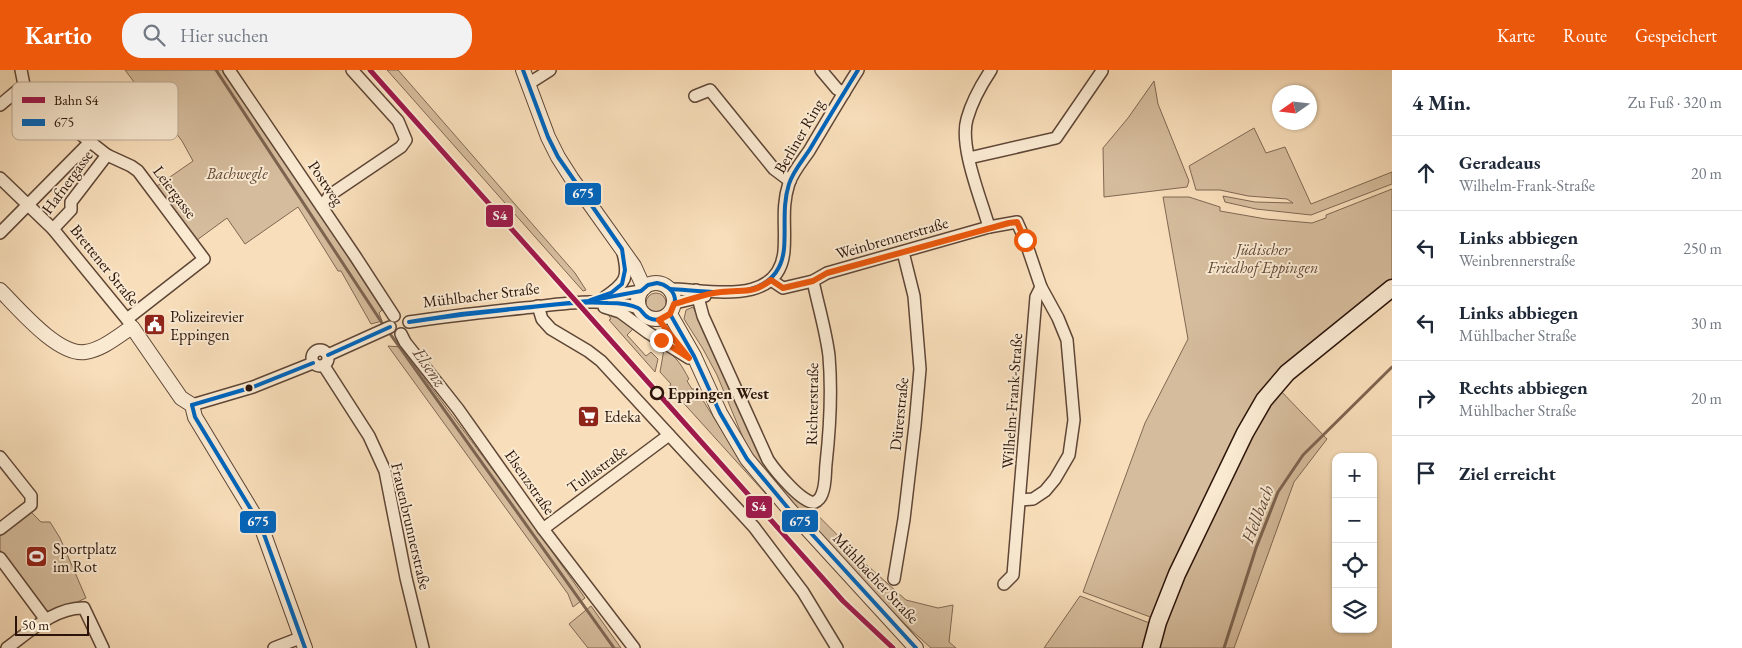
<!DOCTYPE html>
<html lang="de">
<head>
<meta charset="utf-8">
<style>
  :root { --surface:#fff; --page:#f2f2f3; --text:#1f2937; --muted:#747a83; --line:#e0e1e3; --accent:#ea580c }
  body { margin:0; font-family:"EB Garamond",serif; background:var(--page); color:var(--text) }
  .controls { position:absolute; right:15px; bottom:15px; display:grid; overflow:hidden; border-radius:10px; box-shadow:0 1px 4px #0004 }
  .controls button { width:45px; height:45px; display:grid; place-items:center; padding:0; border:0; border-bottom:1px solid var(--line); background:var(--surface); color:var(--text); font:25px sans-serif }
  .compass { position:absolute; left:1272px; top:15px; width:45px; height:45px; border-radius:50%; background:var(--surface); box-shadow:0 1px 4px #0004; rotate:256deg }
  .scale { position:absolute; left:15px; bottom:12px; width:74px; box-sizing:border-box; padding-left:5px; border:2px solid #2c140a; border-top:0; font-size:14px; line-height:18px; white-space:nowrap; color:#2c140a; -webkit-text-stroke:4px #faead2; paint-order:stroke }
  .stop { position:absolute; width:15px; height:15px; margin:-11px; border:4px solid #ea580c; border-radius:50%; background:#fff }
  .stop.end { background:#ea580c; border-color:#fff; box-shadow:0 1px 5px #0008 }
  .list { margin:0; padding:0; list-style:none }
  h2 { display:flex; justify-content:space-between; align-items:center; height:65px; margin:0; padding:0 20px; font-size:21px }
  h2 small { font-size:16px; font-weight:400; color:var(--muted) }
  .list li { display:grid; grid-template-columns:32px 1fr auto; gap:15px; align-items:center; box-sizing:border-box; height:75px; padding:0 20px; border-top:1px solid var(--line) }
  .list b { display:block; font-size:19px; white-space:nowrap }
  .list p { margin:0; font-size:16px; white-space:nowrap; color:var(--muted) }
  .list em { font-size:16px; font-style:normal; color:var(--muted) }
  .icon { flex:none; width:28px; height:28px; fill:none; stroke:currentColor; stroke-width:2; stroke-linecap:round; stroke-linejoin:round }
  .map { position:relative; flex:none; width:1392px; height:578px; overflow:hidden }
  header { display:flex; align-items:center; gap:30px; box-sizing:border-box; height:70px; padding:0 25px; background:var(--accent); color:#fff }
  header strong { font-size:24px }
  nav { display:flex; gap:28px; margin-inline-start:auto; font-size:18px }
  .search { width:350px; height:45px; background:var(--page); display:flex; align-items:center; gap:12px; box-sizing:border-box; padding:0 18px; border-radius:20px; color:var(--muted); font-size:19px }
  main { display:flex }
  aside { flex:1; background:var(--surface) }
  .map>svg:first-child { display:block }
</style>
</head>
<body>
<header>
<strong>Kartio</strong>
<div class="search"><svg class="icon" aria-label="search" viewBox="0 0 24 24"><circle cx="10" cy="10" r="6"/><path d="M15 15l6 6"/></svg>Hier suchen</div>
<nav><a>Karte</a><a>Route</a><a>Gespeichert</a></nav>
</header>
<main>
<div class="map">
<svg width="1392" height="578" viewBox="0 0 1392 578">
  <rect width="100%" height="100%" fill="#f8deba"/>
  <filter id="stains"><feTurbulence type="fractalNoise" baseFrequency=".004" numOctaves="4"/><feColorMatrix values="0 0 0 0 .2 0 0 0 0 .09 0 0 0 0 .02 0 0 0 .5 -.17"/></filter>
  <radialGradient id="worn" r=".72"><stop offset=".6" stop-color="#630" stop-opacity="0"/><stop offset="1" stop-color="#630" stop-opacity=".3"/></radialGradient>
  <g fill="#d5bc9c" stroke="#806853">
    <path d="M 125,0 L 223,0 L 352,193 L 382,240 L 379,243 L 382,251 L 371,254 L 341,201 L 338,201 L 298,137 L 245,174 L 227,148 L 197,170 L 157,116 L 193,91 L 182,71 L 170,55 L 162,59 L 151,46 L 130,63 L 128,61 L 123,65 L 117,57 L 146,33 L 134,12 Z"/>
    <path d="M 387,0 L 398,0 L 575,203 L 586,220 L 583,221 Z"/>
    <path d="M 1154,11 L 1158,34 L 1189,111 L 1187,117 L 1104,127 L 1103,78 L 1128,48 Z"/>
    <path d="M 1254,58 L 1266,83 L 1285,77 L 1311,134 L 1392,102 L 1392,114 L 1311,145 L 1256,139 L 1225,132 L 1223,126 L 1255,132 L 1293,133 L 1287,129 L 1248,126 L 1220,120 L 1196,120 L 1189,96 Z"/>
    <path d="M 1392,119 L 1392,209 L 1357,240 L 1279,319 L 1327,369 L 1294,412 L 1234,578 L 1155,578 L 1153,548 L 1083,522 L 1145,353 L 1188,269 L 1163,127 L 1189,127 L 1220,137 L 1220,141 L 1266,149 L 1312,153 L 1326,148 L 1326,145 Z"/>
    <circle cx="656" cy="233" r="10"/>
    <path d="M 693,237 L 772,399 L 868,496 L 906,530 L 938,538 L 953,535 L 949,572 L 956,578 L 931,578 L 909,558 L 839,486 L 765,405 L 749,382 L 717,305 L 703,279 L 684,249 L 686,240 Z"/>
    <path d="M 610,244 L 617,247 L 633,259 L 627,265 L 646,286 L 651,282 L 658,289 L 655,302 L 609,250 L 611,249 L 609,246 Z"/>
    <path d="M 388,276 L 401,277 L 514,428 L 585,528 L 573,537 L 568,524 Z"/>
    <path d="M 664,279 C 677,287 682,296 689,309 L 687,311 L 692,319 L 694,319 L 697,325 L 699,324 L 736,383 L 775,432 L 774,433 L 669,317 L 671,314 L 660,302 Z"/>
    <path d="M 31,442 L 41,452 L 50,452 L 60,468 L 86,528 L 51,544 L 45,541 L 0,480 L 0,466 Z"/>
    <path d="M 1080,526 L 1152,554 L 1146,578 L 1044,578 Z"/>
    <path d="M 591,536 L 621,578 L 588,578 L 569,554 Z"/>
  </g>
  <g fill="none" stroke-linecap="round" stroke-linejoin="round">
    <g stroke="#7d6450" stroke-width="3">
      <path d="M 216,0 L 384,256"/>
      <path d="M 388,261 L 614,578"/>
      <path d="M 1224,578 L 1256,478 L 1278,422 L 1303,385 L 1392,297"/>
    </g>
    <defs>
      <g id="minor">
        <path d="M 21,0 L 24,15 L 57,46 L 107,85 L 131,96 L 138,101 L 204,189 L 127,249"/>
        <path d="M 229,0 L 355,186 L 394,246"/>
        <path d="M 821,0 L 837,19 L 844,23"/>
        <path d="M 528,14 L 550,0"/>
        <path d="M 695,26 L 710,20 L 774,99 L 790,111"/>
        <path d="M 0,35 L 24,15"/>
        <path d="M 969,88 L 1056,68 L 1102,1"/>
        <path d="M 0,108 L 53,159 L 130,253"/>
        <path d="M 322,137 L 330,125 L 401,77 L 406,70 L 398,51 L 352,0"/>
        <path d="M 989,157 C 981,129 959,76 967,49 C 972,31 981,15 991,0"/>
        <path d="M 53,159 L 71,140 L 71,132 L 107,85"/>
        <path d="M 0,163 L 91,71"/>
        <path d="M 771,210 L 783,218 L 813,211 L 827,203 L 989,157 L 1017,152 L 1025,170 L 1041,217 L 1036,227 L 1013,505 L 1004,514"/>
        <path d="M 670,219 C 708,219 779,238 784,181 C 786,156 781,138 789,113 C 793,102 802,91 809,81 C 825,54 841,27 858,0"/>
        <path d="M 696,220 L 703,246 L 768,390 C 774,399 804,436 815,432 C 818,431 821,427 822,424 C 826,415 825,403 826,394 C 830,358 832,322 829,286 C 826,261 818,235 813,211"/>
        <path d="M 609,226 L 641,221"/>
        <path d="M 605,227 C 626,213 629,207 623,183"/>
        <path d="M 675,233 L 705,226"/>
        <path d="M 538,236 L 542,249 L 551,259 L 588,281 L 601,291 L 754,457 L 803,522 L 837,578"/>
        <path d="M 604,237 L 620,242 L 647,262 L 689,288"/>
        <path d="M 409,252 C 447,246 485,242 524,238 C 563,234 601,227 639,238"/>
        <path d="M 401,264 L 405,272 L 458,339 L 543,459 L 634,578"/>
        <circle cx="320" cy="288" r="8"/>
        <path d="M 328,285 L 390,257"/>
        <path d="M 324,296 L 369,366 L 385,401 L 406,508 L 423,578"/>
        <path d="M 192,335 L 253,317 L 313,293"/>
        <path d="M 0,387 L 31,426 L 31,435 L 0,459"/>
        <path d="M 1020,430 L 1033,429 L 1045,421 L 1055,409 L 1069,385 L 1074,350 L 1067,270 L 1058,248 L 1041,217"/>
        <path d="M 543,459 L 669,365"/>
        <path d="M 0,488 L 46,550"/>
        <path d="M 894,509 L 904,449 L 915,355 L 920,299 L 914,226 L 903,182"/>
        <path d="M 7,578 C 29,562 55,537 84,538 L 103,578"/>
        <path d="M 274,578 L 300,568"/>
      </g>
      <g id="tertiary">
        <path d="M 523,0 L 548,67 L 558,87 L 572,109 L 634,196 L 644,218"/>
        <circle cx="656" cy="231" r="18"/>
        <path d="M 0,220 C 18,238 58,286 85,282 C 102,280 118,266 132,257 L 181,328 L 192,335 L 195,347 L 261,456 L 305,578"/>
        <path d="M 670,244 L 694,286 L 720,343 L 747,389 L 788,438 L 916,578"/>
      </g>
      <path id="secondary" d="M 1151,578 L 1158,552 L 1177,504 L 1245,363 L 1264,330 L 1287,303 L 1392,218"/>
    </defs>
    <use href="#minor" stroke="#5f4636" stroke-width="14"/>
    <use href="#tertiary" stroke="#5f4636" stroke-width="16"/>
    <use href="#secondary" stroke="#2c140a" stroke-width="19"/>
    <use href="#minor" stroke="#faead2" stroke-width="11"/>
    <use href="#tertiary" stroke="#faead2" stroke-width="14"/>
    <use href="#secondary" stroke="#faead2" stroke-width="16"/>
    <defs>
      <g id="bus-1">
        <path d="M 523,0 L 548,67 L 558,87 L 622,179 L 625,200 L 622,214 L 611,223 L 591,230"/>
        <path d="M 657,213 C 665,214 674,220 675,229 C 675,242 661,254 649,248 C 644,246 642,240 638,238 C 630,234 617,233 608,233 C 579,231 551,235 523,238 C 485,242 447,246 409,252 L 461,244 L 588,231 L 641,221 L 648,215 Z"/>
        <path d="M 670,219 C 710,221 778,236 784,179 C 786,157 782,136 789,114 C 793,101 803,90 810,79 C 826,52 842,26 858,0"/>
        <path d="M 670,244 L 694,286 L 720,343 L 747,389 L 788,438 L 916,578"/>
        <path d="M 328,285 L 390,257"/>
        <path d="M 192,335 L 195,347 L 261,456 L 305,578"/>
        <path d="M 192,335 L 253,317 L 313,293"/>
      </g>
    </defs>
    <use href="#bus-1" stroke="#faead2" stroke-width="8"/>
    <use href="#bus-1" stroke="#0065bd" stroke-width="4"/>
    <defs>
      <path id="rail-1" d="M 370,0 L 843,531 L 893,578"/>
    </defs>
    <use href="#rail-1" stroke="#faead2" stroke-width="9"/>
    <use href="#rail-1" stroke="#9f184c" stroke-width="5"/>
  </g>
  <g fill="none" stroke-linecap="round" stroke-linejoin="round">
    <path stroke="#ea580c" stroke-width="6" d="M 661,270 L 689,288 L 659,250 L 670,244 L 674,234 C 690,230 706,223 721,222 C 743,219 751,225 771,210 L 783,218 L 813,211 L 827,203 L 1009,153 L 1017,152 L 1025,170"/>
  </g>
  <defs>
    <symbol id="civic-square" viewBox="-11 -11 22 22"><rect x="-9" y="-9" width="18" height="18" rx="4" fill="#8f2418" stroke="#faead2"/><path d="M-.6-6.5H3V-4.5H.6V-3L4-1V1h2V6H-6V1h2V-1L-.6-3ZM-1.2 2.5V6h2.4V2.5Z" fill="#fff"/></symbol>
    <symbol id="supermarket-square" viewBox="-11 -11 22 22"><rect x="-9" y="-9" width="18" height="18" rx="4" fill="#8f2418" stroke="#faead2"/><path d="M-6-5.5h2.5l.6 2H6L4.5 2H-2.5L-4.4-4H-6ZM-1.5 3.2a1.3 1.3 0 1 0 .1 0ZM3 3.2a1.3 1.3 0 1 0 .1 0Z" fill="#fff"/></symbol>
    <symbol id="stadium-square" viewBox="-11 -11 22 22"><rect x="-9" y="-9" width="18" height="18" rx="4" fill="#8f2418" stroke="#faead2"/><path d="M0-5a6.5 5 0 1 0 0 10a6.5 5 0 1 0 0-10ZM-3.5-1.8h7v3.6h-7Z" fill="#fff"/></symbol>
  </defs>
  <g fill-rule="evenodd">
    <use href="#civic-square" x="142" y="242" width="25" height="25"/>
    <use href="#supermarket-square" x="576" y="334" width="25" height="25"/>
    <use href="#stadium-square" x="24" y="474" width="25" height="25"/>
  </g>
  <circle fill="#2c140a" stroke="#faead2" stroke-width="2" cx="249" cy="318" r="4.5"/>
  <circle fill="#faead2" stroke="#2c140a" stroke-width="2.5" cx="657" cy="323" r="6"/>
  <g text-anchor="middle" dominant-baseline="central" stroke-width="4" stroke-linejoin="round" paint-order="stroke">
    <g font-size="16" fill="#2c140a" stroke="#faead2">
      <text transform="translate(799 66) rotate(-60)">Berliner Ring</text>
      <text transform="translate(67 112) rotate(-54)">Hafnergasse</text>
      <text transform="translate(326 113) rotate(56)">Postweg</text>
      <text transform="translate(175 122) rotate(53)">Leiergasse</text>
      <text transform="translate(892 168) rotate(-16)">Weinbrennerstraße</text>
      <text transform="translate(105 195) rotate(51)">Brettener Straße</text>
      <text transform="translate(481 225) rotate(-7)">Mühlbacher Straße</text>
      <text transform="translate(1012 331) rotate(-86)">Wilhelm-Frank-Straße</text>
      <text transform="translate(812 334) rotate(-89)">Richterstraße</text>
      <text transform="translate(899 344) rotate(-84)">Dürerstraße</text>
      <text transform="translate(597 399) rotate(-36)">Tullastraße</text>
      <text transform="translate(530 412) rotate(55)">Elsenzstraße</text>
      <text transform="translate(411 456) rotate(77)">Frauenbrunnerstraße</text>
      <text transform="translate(876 508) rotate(47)">Mühlbacher Straße</text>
    </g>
    <g font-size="16" font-style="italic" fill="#5f4636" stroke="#faead2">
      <text x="237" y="103">Bachwegle</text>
      <text x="1263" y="179">Jüdischer<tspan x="1263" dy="18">Friedhof Eppingen</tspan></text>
    </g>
    <g font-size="16" fill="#2c140a" stroke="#faead2" text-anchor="start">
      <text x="170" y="246">Polizeirevier<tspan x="170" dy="18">Eppingen</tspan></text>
      <text x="604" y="346">Edeka</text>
      <text x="53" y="478">Sportplatz<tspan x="53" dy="18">im Rot</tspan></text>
    </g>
    <g font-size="16" font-weight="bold" fill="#2c140a" stroke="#faead2" text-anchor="start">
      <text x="668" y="323">Eppingen West</text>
    </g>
    <g font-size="18" font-style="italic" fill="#624938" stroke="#faead2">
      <text transform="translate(430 297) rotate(55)">Elsenz</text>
      <text transform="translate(1257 444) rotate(-69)">Hellbach</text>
    </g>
  </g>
  <rect x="12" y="12" width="166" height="58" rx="8" fill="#faead2" stroke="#bcaa96" stroke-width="1"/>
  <rect x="22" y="27" width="23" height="6" fill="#9f184c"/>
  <rect x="22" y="49" width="23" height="7" fill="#0065bd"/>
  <g font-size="14" fill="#2c140a">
    <text x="54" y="35">Bahn S4</text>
    <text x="54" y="57">675</text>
  </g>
  <g stroke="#faead2" stroke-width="2">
    <rect x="564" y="112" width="38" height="24" rx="5" fill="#0065bd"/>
    <rect x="485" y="134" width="29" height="24" rx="5" fill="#9f184c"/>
    <rect x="745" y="425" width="28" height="24" rx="5" fill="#9f184c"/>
    <rect x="781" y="439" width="38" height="24" rx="5" fill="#0065bd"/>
    <rect x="239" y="440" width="38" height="24" rx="5" fill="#0065bd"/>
  </g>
  <g font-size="14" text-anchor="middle" font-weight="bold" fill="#fff">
    <text x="583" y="128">675</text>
    <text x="500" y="150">S4</text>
    <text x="759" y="441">S4</text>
    <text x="800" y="456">675</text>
    <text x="258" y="456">675</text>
  </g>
  <rect width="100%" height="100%" filter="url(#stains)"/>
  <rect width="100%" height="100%" fill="url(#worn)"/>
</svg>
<div class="controls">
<button>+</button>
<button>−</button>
<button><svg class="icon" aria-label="locate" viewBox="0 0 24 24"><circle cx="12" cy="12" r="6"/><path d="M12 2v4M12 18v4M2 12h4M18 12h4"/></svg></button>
<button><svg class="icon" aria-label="layers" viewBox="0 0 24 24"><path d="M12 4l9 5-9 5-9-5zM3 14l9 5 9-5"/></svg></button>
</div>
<svg class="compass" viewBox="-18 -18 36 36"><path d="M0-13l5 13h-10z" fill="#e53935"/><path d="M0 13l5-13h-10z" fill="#747a83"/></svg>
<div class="scale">50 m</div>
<div class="stop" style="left:1025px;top:170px"></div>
<div class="stop end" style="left:661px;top:270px"></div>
</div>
<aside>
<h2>4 Min.<small>Zu Fuß · 320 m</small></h2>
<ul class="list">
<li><svg class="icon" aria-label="ahead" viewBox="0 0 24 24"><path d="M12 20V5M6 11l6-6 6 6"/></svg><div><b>Geradeaus</b><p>Wilhelm-Frank-Straße</p></div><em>20 m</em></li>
<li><svg class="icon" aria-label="left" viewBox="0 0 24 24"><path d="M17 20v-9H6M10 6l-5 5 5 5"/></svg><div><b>Links abbiegen</b><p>Weinbrennerstraße</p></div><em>250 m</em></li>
<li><svg class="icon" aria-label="left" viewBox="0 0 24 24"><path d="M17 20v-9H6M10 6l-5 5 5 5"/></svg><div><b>Links abbiegen</b><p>Mühlbacher Straße</p></div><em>30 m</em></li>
<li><svg class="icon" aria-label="right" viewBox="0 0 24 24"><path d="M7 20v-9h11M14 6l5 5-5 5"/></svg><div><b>Rechts abbiegen</b><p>Mühlbacher Straße</p></div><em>20 m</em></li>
<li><svg class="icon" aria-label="arrive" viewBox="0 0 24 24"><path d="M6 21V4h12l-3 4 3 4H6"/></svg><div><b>Ziel erreicht</b></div></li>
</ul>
</aside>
</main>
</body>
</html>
